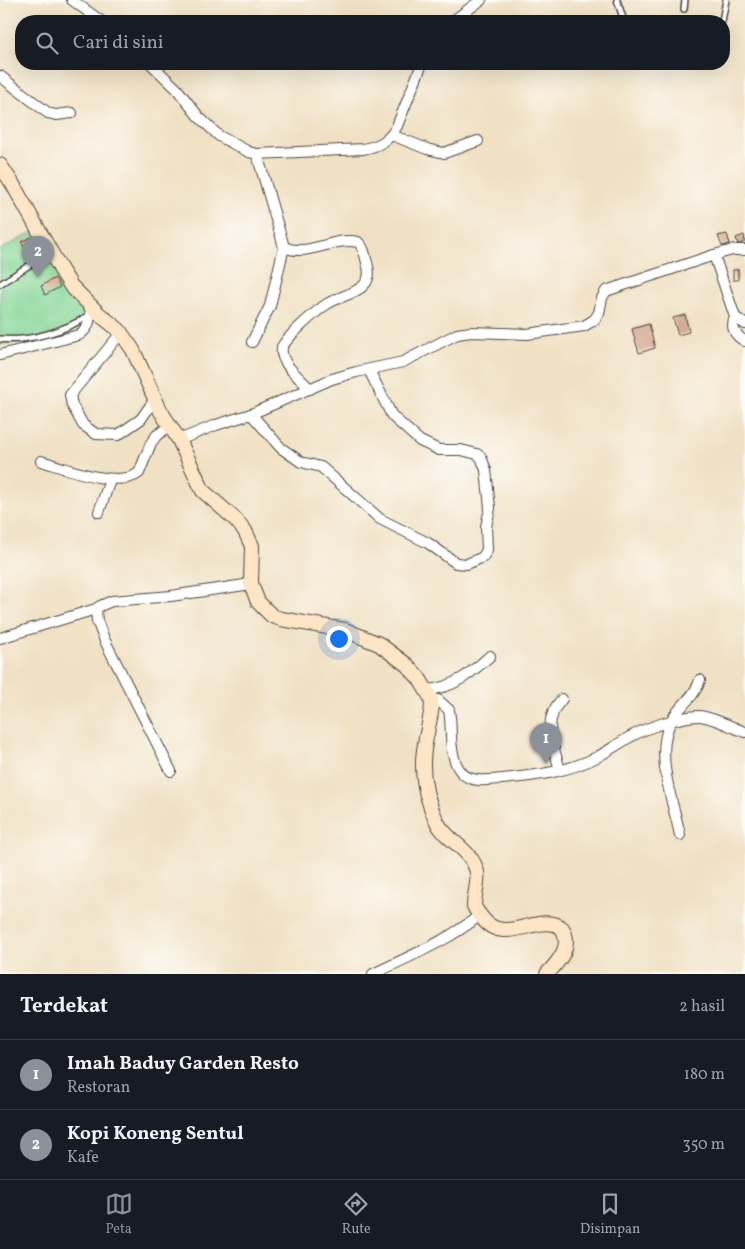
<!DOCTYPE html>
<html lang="id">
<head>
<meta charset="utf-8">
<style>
  :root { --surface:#171b24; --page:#20242c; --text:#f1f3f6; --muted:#9ea1a6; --line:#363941; --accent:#8c9099 }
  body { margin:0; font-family:Vollkorn,serif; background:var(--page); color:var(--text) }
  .you { position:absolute; left:338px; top:638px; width:18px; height:18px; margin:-12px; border:4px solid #fff; border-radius:50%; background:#1a73e8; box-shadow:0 0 0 8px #1a73e833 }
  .badge { display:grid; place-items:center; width:32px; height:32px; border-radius:50%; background:var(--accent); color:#fff; font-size:16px; font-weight:700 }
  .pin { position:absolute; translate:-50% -41px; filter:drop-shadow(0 1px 2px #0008) }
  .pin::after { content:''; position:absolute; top:26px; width:18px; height:15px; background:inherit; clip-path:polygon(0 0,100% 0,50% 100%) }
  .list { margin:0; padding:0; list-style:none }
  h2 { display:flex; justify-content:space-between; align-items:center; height:65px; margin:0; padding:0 20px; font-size:21px }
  h2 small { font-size:16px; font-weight:400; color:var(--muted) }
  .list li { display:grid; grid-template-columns:32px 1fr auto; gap:15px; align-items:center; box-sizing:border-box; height:70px; padding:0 20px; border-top:1px solid var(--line) }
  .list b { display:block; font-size:19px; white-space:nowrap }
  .list p { margin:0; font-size:16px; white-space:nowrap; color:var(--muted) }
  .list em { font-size:16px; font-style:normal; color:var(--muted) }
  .icon { flex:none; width:28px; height:28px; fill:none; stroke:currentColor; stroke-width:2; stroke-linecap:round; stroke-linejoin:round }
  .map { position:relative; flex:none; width:745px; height:974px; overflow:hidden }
  .search { position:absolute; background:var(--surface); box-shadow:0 5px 20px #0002; left:15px; right:15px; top:15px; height:55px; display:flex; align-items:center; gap:12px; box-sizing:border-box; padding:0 18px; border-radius:20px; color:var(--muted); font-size:19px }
  .sheet { height:205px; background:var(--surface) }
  nav { display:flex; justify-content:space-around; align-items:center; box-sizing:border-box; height:70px; border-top:1px solid var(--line); background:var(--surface); font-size:14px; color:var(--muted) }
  nav a { display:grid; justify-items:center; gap:2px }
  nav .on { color:var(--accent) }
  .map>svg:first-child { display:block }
</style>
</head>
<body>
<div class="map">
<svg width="745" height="974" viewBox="0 0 745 974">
  <rect width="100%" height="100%" fill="#fdfcf7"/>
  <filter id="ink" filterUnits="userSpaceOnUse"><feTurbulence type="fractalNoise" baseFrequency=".02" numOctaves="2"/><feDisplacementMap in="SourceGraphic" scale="10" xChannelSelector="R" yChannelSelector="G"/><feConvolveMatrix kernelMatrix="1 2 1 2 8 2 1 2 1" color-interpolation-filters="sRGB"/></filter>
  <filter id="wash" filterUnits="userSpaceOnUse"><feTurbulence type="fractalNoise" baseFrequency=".0096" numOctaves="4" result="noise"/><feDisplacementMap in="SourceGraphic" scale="20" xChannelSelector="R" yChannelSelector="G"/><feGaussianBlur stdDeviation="1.12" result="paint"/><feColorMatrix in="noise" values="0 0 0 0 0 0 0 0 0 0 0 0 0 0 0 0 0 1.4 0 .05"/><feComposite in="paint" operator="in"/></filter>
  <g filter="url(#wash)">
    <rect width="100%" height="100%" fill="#f1e1c4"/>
    <path fill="#84d595" stroke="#588060" d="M 34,231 L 87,313 L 85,326 L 65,333 L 0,345 L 0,250 Z"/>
    <g id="blocks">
      <g fill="#d6a990">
        <path d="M 727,234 L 730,244 L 722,246 L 718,236 Z"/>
        <path d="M 744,235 L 745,242 L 738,244 L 736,238 Z"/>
        <path d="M 31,237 L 42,252 L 32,259 L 21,242 Z"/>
        <rect x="733" y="270" width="5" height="10"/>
        <path d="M 55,278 L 60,287 L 45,295 L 41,286 Z"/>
        <path d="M 685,315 L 689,332 L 678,335 L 673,318 Z"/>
        <path d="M 649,324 L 655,348 L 639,353 L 632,329 Z"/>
      </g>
    </g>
  </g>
  <g filter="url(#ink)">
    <use href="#blocks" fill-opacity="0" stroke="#494642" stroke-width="1"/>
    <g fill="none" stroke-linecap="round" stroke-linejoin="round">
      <defs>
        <g id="lane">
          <path d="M 617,0 L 624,21"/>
          <path d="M 684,9 L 685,0"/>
          <path d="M 722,21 L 726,0"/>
          <path d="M 0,284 L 50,252"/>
          <path d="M 0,339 C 31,342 64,331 90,315"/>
        </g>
        <g id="street">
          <path d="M 72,0 L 101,21"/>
          <path d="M 453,21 L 481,0"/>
          <path d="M 151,64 L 177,89 L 198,116 L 219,136 L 249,152 L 257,154 L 363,149 C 379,146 389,141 397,126 L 422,64"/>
          <path d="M 0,76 L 48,113 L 56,115 L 72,113"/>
          <path d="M 392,135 L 427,149 L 444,153 L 478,141"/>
          <path d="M 284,247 C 308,258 334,236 358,242 C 364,247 365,255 367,263 C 377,292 344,293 327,304 C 316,311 288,336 282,347 C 279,363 300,378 310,389"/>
          <path d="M 714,255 L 735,317 L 745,324"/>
          <path d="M 735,317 C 730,328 735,336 745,341"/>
          <path d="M 121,333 L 70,395 L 72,405 L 83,425 L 96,434 L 118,435 L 141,419 L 155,399"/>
          <path d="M 252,342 L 270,306 L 284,247 L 257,154"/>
          <path d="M 0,355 L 79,335 C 90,328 90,319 91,306"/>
          <path d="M 251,414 L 281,448 L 301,462 L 321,467 L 380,519 L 428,543 L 456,563 L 467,564 L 483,557 L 487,550 L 486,527 L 490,508 L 486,470 L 481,457 L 477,454 L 461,450 L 439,450 L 420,441 L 392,416 L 369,370"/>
          <path d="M 179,440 L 216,425 L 251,414 L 332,379 L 356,372 L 403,362 L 457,334 L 471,332 L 527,334 L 584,326 L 594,320 L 599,313 L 602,298 L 606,291 L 714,255 L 733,250 L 745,250"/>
          <path d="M 41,461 C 65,468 118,489 139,473 L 151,443 L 157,435 L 170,426"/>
          <path d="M 99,512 L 110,480"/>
          <path d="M 0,638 L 96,609"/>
          <path d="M 427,690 C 454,688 471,673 490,656"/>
          <path d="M 431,698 L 438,700 L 449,710 C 453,730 447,756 462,773 C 471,783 489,780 502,779 C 534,776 568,772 597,757 C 609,751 619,743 630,737 C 645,728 681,716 699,716 C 710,716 734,728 745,732"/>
          <path d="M 560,770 C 553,744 541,721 562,699"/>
          <path d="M 171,771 L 105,641 L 97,621 L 96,609 L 100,606 L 112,601 L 171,596 L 251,584"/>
          <path d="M 680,835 C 673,801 654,754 671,721 C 679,706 696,696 700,680"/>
          <path d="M 373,974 C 410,956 448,941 480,915"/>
        </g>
        <path id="secondary" d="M 0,165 L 12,183 L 61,270 L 71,286 L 99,314 L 119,330 L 133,350 L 160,410 L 179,440 L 203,491 L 236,520 L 245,531 L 252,546 L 251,584 L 258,602 L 272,616 L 281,619 L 345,630 L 379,644 L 407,665 L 419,678 L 431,698 L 432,705 C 430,726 422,746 423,766 C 423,784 429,805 437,822 C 446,841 472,849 477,872 C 479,880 474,896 474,906 C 476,911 480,915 483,919 C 505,947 540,911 562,928 C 573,946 559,961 547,974"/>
      </defs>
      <use href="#lane" stroke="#494642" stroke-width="8"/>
      <use href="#street" stroke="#494642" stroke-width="12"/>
      <use href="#secondary" stroke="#494642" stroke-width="16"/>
      <use href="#lane" stroke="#fff" stroke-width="5"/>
      <use href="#street" stroke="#fff" stroke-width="10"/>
      <use href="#secondary" stroke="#fde5c5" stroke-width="14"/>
    </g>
  </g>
</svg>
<div class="you"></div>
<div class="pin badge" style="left:546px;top:764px">1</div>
<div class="pin badge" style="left:38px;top:277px">2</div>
<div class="search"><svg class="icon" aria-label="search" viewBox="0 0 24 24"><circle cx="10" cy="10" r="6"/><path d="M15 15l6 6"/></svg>Cari di sini</div>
</div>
<section class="sheet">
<h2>Terdekat<small>2 hasil</small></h2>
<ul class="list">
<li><span class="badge">1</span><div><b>Imah Baduy Garden Resto</b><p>Restoran</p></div><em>180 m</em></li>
<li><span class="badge">2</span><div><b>Kopi Koneng Sentul</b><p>Kafe</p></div><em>350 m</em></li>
</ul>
</section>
<nav>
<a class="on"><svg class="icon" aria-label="map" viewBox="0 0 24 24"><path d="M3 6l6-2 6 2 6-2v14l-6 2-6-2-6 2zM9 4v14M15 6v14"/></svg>Peta</a>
<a><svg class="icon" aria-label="directions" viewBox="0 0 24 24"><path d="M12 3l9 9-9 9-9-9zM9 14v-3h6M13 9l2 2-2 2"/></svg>Rute</a>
<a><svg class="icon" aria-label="saved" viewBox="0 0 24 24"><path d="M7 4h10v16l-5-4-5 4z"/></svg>Disimpan</a>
</nav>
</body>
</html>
